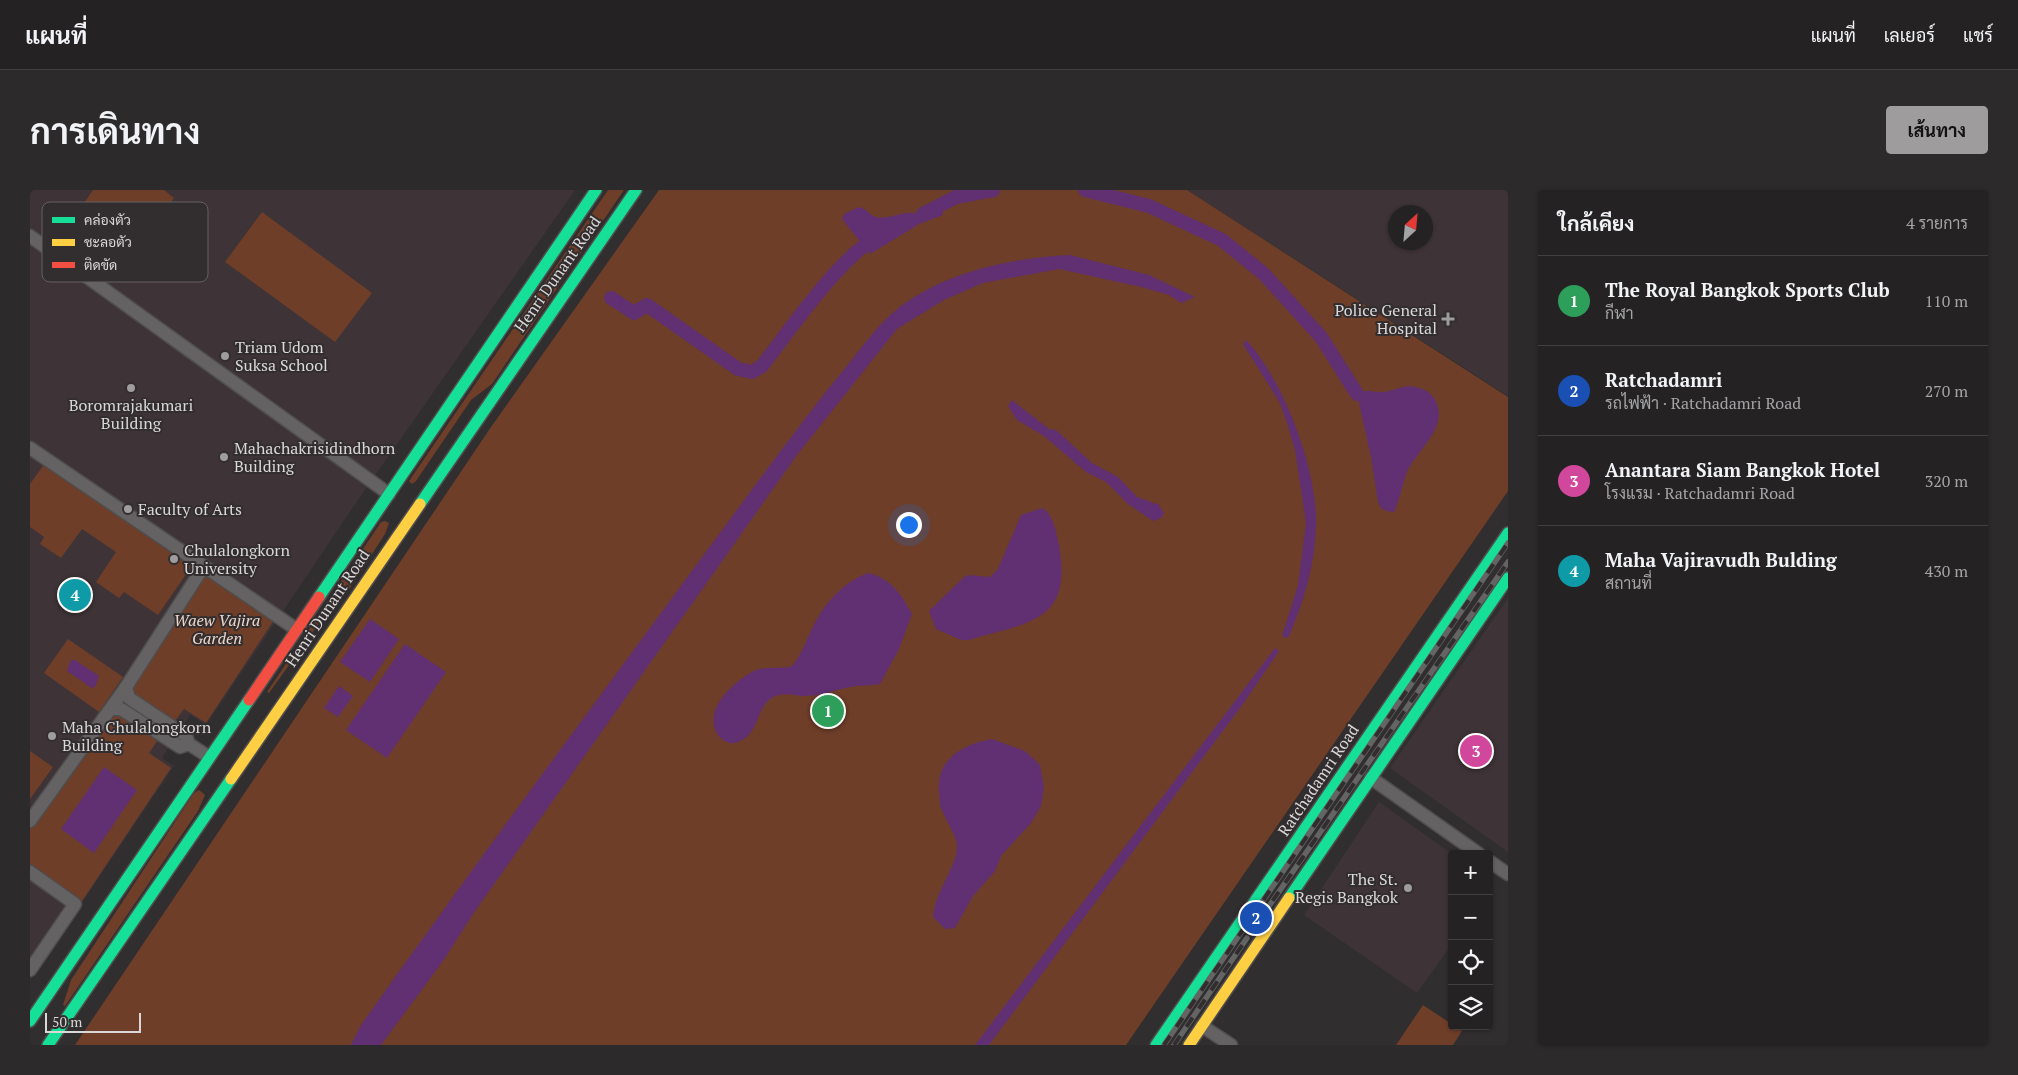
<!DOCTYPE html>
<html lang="th">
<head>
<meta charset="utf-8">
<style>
  :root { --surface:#252223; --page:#2d2a2b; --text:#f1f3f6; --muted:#a3a4a6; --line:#423f41; --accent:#9f9c9d }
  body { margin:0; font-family:"PT Serif",Sarabun,serif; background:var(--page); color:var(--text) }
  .controls { position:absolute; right:15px; bottom:15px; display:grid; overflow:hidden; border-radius:5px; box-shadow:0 1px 4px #0004 }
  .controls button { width:45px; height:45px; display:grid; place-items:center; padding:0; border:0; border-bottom:1px solid var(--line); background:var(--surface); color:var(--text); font:25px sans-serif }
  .compass { position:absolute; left:1358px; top:15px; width:45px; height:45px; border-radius:50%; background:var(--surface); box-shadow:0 1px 4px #0004; rotate:26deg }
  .scale { position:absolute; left:15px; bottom:12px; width:96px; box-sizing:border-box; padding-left:5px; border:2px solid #dad7d8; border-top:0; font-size:14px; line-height:18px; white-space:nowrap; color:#dad7d8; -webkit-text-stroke:4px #322d2e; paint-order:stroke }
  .you { position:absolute; left:878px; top:334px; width:18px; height:18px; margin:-12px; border:4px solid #fff; border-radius:50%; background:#1a73e8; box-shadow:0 0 0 8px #1a73e833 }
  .badge { display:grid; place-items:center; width:32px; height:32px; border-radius:50%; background:var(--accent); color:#fff; font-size:16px; font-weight:700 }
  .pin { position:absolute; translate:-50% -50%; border:2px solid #fff; box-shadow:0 1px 5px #0006 }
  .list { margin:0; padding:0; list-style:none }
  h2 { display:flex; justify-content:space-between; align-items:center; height:65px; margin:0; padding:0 20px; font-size:21px }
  h2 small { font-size:16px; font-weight:400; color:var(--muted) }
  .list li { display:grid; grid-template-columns:32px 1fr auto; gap:15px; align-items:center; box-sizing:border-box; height:90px; padding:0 20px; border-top:1px solid var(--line) }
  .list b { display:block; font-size:19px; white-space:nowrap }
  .list p { margin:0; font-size:16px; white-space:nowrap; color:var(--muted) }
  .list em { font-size:16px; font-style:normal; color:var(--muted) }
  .icon { flex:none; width:28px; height:28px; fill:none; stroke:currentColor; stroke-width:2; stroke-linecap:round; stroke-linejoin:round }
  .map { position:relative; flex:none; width:1478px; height:855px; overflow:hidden; border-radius:5px }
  header { display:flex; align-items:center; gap:30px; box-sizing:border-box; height:70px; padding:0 25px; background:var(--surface); border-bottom:1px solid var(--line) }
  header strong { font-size:24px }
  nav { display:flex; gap:28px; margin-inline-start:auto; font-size:18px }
  .intro { display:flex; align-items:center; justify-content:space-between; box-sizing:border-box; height:120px; padding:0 30px }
  h1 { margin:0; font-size:35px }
  .button { padding:12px 22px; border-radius:5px; background:var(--accent); color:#111; font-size:18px; font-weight:700 }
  main { display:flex; gap:30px; padding:0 30px }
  aside { flex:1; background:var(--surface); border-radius:5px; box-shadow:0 1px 4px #0004 }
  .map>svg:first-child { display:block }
</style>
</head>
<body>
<header>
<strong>แผนที่</strong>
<nav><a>แผนที่</a><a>เลเยอร์</a><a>แชร์</a></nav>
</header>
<div class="intro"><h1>การเดินทาง</h1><a class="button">เส้นทาง</a></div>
<main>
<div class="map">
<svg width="1478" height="855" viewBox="0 0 1478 855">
  <rect width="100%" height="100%" fill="#312e2f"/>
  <g fill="#3e3336" fill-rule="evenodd">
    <path d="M 0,0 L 545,0 L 328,310 L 176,535 L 160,525 L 132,568 L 144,576 L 0,790 Z"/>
    <path d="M 1157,0 L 1478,0 L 1478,206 ZM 1366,22 L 1396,22 L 1396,52 L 1366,52 Z"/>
    <path d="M 1478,408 L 1478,662 L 1360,578 Z"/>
    <path d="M 1349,612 L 1422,664 L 1422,754 L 1387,803 L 1274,725 Z"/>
  </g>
  <g fill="#6e3e29">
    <path d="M 63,0 L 134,0 L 144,8 L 100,70 L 43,29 Z"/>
    <path d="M 578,0 L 594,0 L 462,194 L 441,210 L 386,291 L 382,294 L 379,291 Z"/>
    <path d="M 629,0 L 1157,0 L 1478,207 L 1478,301 L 1096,855 L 45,855 L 461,237 Z"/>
    <path d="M 232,22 L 342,103 L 305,152 L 195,72 Z"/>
    <path d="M 15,273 L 161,377 L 128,425 L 94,402 L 89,408 L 66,392 L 86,362 L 52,339 L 31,368 L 10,354 L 14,347 L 0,337 L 0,294 Z"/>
    <path d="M 355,331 L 359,333 L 355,344 L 320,398 L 300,418 L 239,503 L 237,502 L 351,332 Z"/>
    <path d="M 175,380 L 246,427 L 176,533 L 154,519 L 142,535 L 102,506 L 101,493 Z"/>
    <path d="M 38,449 L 93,487 L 69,522 L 14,483 Z"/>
    <path d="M 82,520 L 130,547 L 119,563 L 141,578 L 50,714 L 0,678 L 0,634 Z"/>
    <path d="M 0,561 L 23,577 L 0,609 Z"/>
    <path d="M 169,600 L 175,605 L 168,621 L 35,816 L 33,815 L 41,790 L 164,603 Z"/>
    <path d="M 1393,815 L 1432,841 L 1423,855 L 1366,855 Z"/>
  </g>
  <g fill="#603072">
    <path d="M 908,14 L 913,25 L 889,34 L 840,64 L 812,29 L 814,24 L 829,17 C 836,18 839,25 846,27 C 861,30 874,19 889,24 Z"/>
    <path d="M 1040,65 L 1119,85 L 1165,107 L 1151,113 L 1139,105 L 1111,97 L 1029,79 L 953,93 L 914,110 L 867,139 L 767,265 L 443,724 L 413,771 L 351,855 L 321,855 L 331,835 C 451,666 575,499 698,332 C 738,278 777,224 820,172 C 835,153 851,131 871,116 C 919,81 982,68 1040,65 Z"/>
    <path d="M 1216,150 C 1253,189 1288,280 1286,335 C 1285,375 1274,412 1258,448 L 1252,446 L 1268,395 L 1276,333 L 1265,260 L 1257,233 L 1250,213 L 1213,154 Z"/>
    <path d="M 1380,196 C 1392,198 1399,200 1405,210 C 1420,237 1386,261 1377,282 C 1372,295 1370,309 1364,322 C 1356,321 1351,321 1348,312 L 1341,267 L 1327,204 C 1337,198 1340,202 1351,202 C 1360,202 1370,197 1380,196 Z"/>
    <path d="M 982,210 L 1019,239 L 1026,240 L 1062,273 L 1088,287 L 1107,307 L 1129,315 L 1134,323 L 1131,328 L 1123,331 L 1098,314 L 1076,292 L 1056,282 L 1014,246 L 987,230 L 978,216 Z"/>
    <path d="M 1012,318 C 1024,324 1026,343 1029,355 C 1043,434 997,432 939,450 L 931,450 L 906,439 L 899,421 L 934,387 L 939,385 L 960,387 L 968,379 L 991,325 Z"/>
    <path d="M 838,383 C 861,388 871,404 882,424 L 869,459 L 850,494 C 840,496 828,495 820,497 C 801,501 792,506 772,506 C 761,505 751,502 742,508 C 725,517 730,548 704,553 C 698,554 692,550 688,545 C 672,521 702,493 722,482 C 734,475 749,480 762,476 C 771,466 775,453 781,441 C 792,416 811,393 838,383 Z"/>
    <path d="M 340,429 L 369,449 L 340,492 L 310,472 Z"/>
    <path d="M 375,454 L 416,482 L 357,568 L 316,540 Z"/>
    <path d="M 1245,458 L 1249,461 L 1213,514 L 959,855 L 945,855 Z"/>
    <path d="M 41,470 L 45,470 L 69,486 L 65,497 L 62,498 L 37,481 Z"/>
    <path d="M 309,496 L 323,506 L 308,527 L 294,518 Z"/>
    <path d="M 962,549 L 995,561 L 1010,575 L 1014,597 L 1011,616 L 1001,633 L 971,666 L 965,681 L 943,706 L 925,738 L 915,739 L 903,727 C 904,703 928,675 927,656 C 926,644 916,631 912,620 C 909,615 910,608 909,602 C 906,569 933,554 962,549 Z"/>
    <path d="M 74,577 L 107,600 L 64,663 L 31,639 Z"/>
  </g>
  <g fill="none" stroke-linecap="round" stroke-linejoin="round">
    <g stroke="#603072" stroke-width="14">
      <path d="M 1055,0 L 1119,16 L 1192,50 L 1234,84 L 1291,147 L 1327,204"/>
      <path d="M 893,24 L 926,7 L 963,0"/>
      <path d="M 581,108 L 604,123 L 617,115 L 708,179 L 722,182 L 732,176 C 760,140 810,66 849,46"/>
    </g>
    <defs>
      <g id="street">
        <path d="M 0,46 L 359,304"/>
        <path d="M 0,258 L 266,439"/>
        <path d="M 96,497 L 99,508 L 156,546 L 159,554 L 179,567"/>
        <path d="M 81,519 L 91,519 L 150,557 L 159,554"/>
        <path d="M 1341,588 L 1449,664"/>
        <path d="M 0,631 L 96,497 L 174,376"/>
        <path d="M 1459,671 L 1478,684"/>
        <path d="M 0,682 L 45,714 L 0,780"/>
        <path d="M 1172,836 L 1201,855"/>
      </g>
      <g id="fast">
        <path d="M 390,314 L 606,0"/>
        <path d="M 289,407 L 566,0"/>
        <path d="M 1259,708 L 1478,388"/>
        <path d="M 0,831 L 219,510"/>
        <path d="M 18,855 L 201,589"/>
        <path d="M 1126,855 L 1478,343"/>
      </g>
      <g id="slow">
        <path d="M 201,589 L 390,314"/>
        <path d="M 1159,855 L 1259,708"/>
      </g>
      <path id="jam" d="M 219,510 L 289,407"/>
    </defs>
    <use href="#street" stroke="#4f4d4e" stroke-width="15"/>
    <use href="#fast" stroke="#4f4d4e" stroke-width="14"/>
    <use href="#slow" stroke="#4f4d4e" stroke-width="14"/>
    <use href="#jam" stroke="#4f4d4e" stroke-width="14"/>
    <use href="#street" stroke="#646262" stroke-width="12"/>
    <use href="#fast" stroke="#16e098" stroke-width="11"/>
    <use href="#slow" stroke="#ffcf43" stroke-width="11"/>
    <use href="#jam" stroke="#f24e42" stroke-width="11"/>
    <defs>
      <g id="rail">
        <path d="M 1230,729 L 1478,372"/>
        <path d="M 1134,855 L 1478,353"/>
        <path d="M 1144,855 L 1217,748"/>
      </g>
    </defs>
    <use href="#rail" stroke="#656464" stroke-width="5.5"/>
    <use href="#rail" stroke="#322d2e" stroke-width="4" stroke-dasharray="11" stroke-linecap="butt"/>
  </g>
  <g fill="#9f9c9d" stroke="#322d2e" stroke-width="2">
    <path d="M1415.5 121.5h5v5h5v5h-5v5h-5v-5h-5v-5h5z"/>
    <circle cx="195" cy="166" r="5"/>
    <circle cx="101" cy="198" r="5"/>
    <circle cx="194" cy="267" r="5"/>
    <circle cx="98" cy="319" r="5"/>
    <circle cx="144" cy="369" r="5"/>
    <circle cx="22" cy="546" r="5"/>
    <circle cx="1378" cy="698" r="5"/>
  </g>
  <g text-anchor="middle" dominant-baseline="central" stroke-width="4" stroke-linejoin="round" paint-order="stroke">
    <g font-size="16" fill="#dad7d8" stroke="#322d2e">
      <text transform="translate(527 84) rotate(-55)">Henri Dunant Road</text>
      <text transform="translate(297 418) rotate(-56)">Henri Dunant Road</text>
      <text transform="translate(1288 590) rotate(-56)">Ratchadamri Road</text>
    </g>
    <g font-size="16" fill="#dad7d8" stroke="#322d2e" text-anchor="start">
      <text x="1407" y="120" text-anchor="end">Police General<tspan x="1407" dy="18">Hospital</tspan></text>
      <text x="205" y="157">Triam Udom<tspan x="205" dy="18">Suksa School</tspan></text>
      <text x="101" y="215" text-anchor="middle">Boromrajakumari<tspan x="101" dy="18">Building</tspan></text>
      <text x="204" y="258">Mahachakrisidindhorn<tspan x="204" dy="18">Building</tspan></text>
      <text x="108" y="319">Faculty of Arts</text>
      <text x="154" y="360">Chulalongkorn<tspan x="154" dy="18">University</tspan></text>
      <text x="32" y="537">Maha Chulalongkorn<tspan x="32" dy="18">Building</tspan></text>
      <text x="1368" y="689" text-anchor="end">The St.<tspan x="1368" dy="18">Regis Bangkok</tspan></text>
    </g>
    <g font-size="16" font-style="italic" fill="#eed6cb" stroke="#322d2e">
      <text x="187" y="430">Waew Vajira<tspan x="187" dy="18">Garden</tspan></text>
    </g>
  </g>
  <rect x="12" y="12" width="166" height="80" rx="8" fill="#322d2e" stroke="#646061" stroke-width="1"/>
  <rect x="22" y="27" width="23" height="6" fill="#16e098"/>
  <rect x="22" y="49" width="23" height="7" fill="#ffcf43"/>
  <rect x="22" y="72" width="23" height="6" fill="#f24e42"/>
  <g font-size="14" fill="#dad7d8">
    <text x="54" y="35">คล่องตัว</text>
    <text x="54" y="57">ชะลอตัว</text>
    <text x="54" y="80">ติดขัด</text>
  </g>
</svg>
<div class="controls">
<button>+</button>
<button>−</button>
<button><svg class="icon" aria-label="locate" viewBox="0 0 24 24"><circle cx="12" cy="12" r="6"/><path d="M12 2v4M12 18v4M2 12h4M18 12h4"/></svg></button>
<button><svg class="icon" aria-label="layers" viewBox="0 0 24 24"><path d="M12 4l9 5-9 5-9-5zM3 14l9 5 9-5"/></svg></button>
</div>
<svg class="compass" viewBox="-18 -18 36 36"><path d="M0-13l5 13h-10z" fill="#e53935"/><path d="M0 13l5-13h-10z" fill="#a3a4a6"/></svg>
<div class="scale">50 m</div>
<div class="you"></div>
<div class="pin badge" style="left:798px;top:521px;background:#2e9e5b">1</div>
<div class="pin badge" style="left:1226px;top:728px;background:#1a4fb4">2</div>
<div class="pin badge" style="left:1446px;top:561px;background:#d1479c">3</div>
<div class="pin badge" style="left:45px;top:405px;background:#0f9aa8">4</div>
</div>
<aside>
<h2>ใกล้เคียง<small>4 รายการ</small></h2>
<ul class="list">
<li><span class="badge" style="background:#2e9e5b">1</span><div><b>The Royal Bangkok Sports Club</b><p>กีฬา</p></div><em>110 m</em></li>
<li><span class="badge" style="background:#1a4fb4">2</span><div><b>Ratchadamri</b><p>รถไฟฟ้า · Ratchadamri Road</p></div><em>270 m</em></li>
<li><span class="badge" style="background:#d1479c">3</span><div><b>Anantara Siam Bangkok Hotel</b><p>โรงแรม · Ratchadamri Road</p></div><em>320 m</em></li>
<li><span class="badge" style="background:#0f9aa8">4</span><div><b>Maha Vajiravudh Bulding</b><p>สถานที่</p></div><em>430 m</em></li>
</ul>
</aside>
</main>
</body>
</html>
